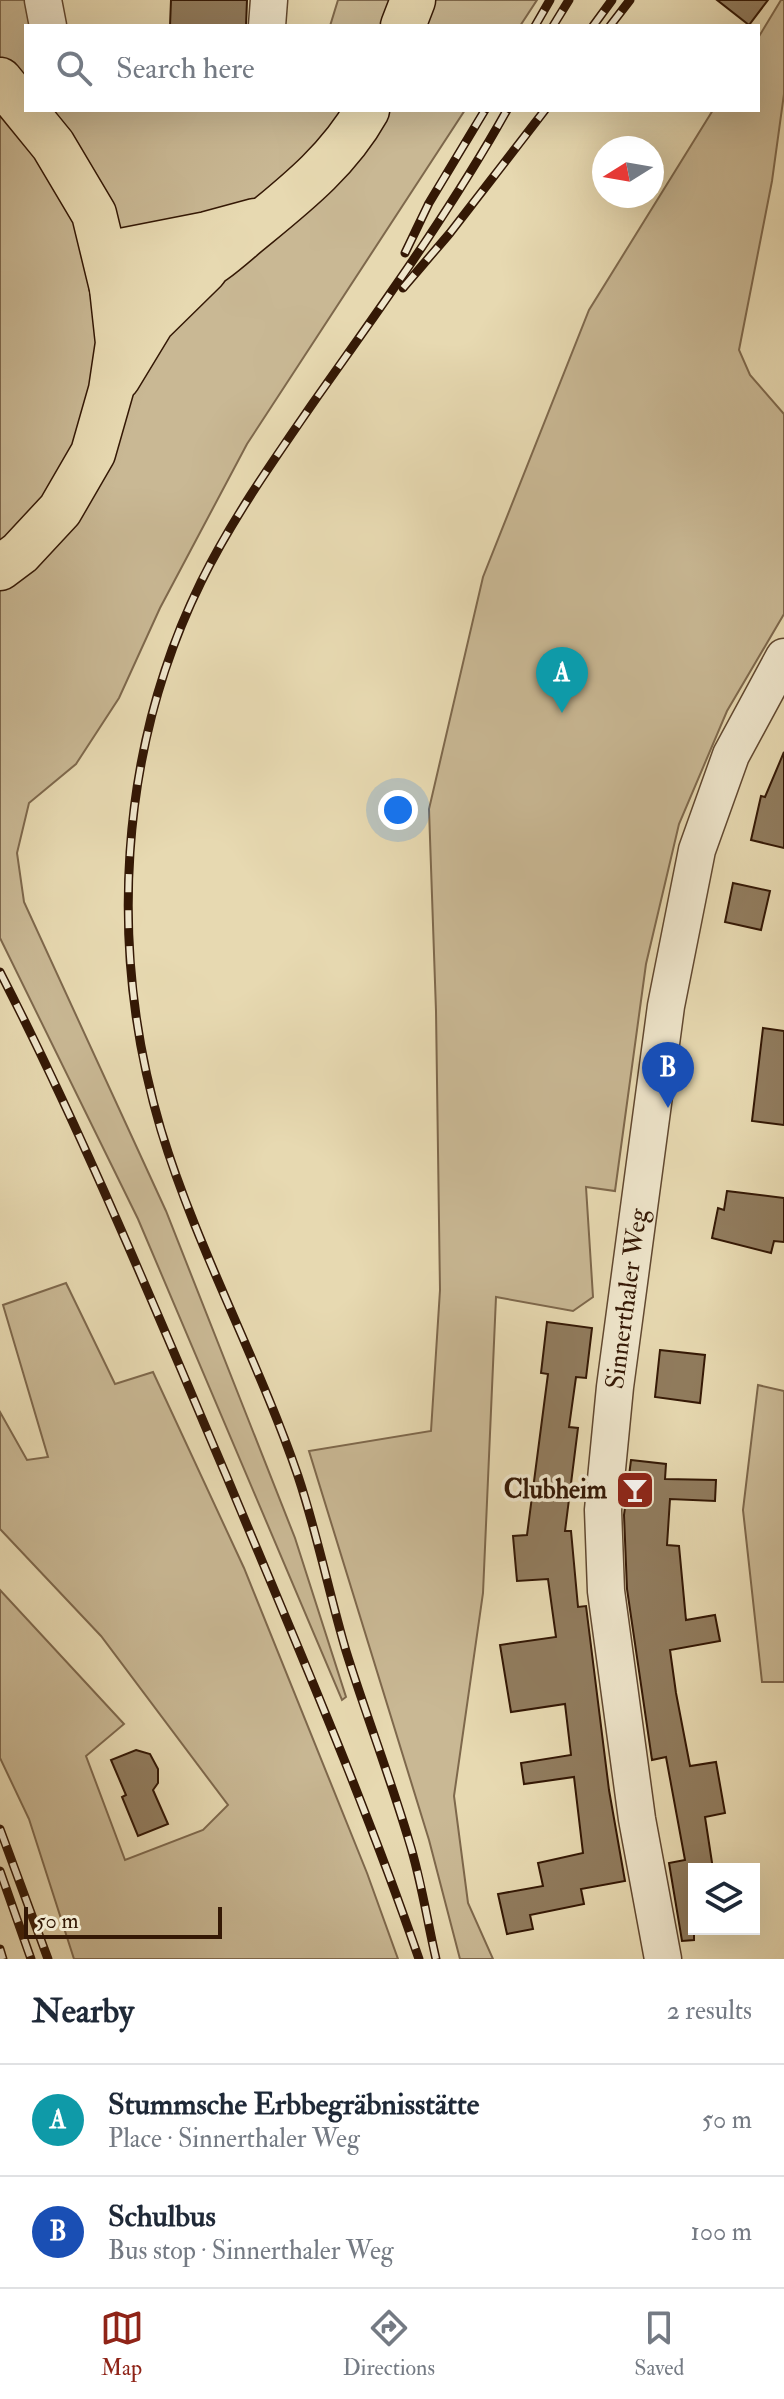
<!DOCTYPE html>
<html lang="en">
<head>
<meta charset="utf-8">
<style>
  :root { --surface:#fff; --page:#f6f6f7; --text:#1f2937; --muted:#747a83; --line:#e0e1e3; --accent:#8f2418 }
  body { margin:0; font-family:"IM FELL Double Pica",serif; background:var(--page); color:var(--text) }
  .controls { position:absolute; right:24px; bottom:24px; display:grid; overflow:hidden; border-radius:0px; box-shadow:0 8px 32px #0002 }
  .controls button { width:72px; height:72px; display:grid; place-items:center; padding:0; border:0; border-bottom:2px solid var(--line); background:var(--surface); color:var(--text); font:40px sans-serif }
  .compass { position:absolute; left:592px; top:136px; width:72px; height:72px; border-radius:50%; background:var(--surface); box-shadow:0 8px 32px #0002; rotate:259deg }
  .scale { position:absolute; left:24px; bottom:20px; width:198px; box-sizing:border-box; padding-left:8px; border:4px solid #341805; border-top:0; font-size:22px; line-height:28px; white-space:nowrap; color:#341805; -webkit-text-stroke:6px #efe6cc; paint-order:stroke }
  .you { position:absolute; left:398px; top:810px; width:28px; height:28px; margin:-20px; border:6px solid #fff; border-radius:50%; background:#1a73e8; box-shadow:0 0 0 12px #1a73e833 }
  .badge { display:grid; place-items:center; width:52px; height:52px; border-radius:50%; background:var(--accent); color:#fff; font-size:26px; font-weight:700 }
  .pin { position:absolute; translate:-50% -66px; filter:drop-shadow(0 2px 4px #0008) }
  .pin::after { content:''; position:absolute; top:42px; width:28px; height:24px; background:inherit; clip-path:polygon(0 0,100% 0,50% 100%) }
  .list { margin:0; padding:0; list-style:none }
  h2 { display:flex; justify-content:space-between; align-items:center; height:104px; margin:0; padding:0 32px; font-size:34px }
  h2 small { font-size:26px; font-weight:400; color:var(--muted) }
  .list li { display:grid; grid-template-columns:52px 1fr auto; gap:24px; align-items:center; box-sizing:border-box; height:112px; padding:0 32px; border-top:2px solid var(--line) }
  .list b { display:block; font-size:30px; white-space:nowrap }
  .list p { margin:0; font-size:26px; white-space:nowrap; color:var(--muted) }
  .list em { font-size:26px; font-style:normal; color:var(--muted) }
  .icon { flex:none; width:44px; height:44px; fill:none; stroke:currentColor; stroke-width:2; stroke-linecap:round; stroke-linejoin:round }
  .map { position:relative; flex:none; width:784px; height:1959px; overflow:hidden }
  .search { position:absolute; background:var(--surface); box-shadow:0 8px 32px #0002; left:24px; right:24px; top:24px; height:88px; display:flex; align-items:center; gap:20px; box-sizing:border-box; padding:0 28px; border-radius:0px; color:var(--muted); font-size:30px }
  .sheet { height:328px; background:var(--surface) }
  nav { display:flex; justify-content:space-around; align-items:center; box-sizing:border-box; height:112px; border-top:2px solid var(--line); background:var(--surface); font-size:22px; color:var(--muted) }
  nav a { display:grid; justify-items:center; gap:4px }
  nav .on { color:var(--accent) }
  .map>svg:first-child { display:block }
</style>
</head>
<body>
<div class="map">
<svg width="784" height="1959" viewBox="0 0 784 1959">
  <rect width="100%" height="100%" fill="#e7d9b1"/>
  <filter id="stains"><feTurbulence type="fractalNoise" baseFrequency=".0025" numOctaves="4"/><feColorMatrix values="0 0 0 0 .2 0 0 0 0 .09 0 0 0 0 .02 0 0 0 .5 -.17"/></filter>
  <radialGradient id="worn" r=".72"><stop offset=".6" stop-color="#630" stop-opacity="0"/><stop offset="1" stop-color="#630" stop-opacity=".3"/></radialGradient>
  <g fill="#c9b894" stroke="#7e684c" stroke-width="2">
    <path d="M 0,0 L 27,0 L 33,26 L 26,26 L 26,110 L 465,110 L 247,444 L 160,608 L 119,698 L 76,764 L 29,803 L 17,853 L 24,902 L 166,1211 L 295,1538 L 346,1697 L 342,1700 L 138,1219 L 0,938 Z"/>
    <path d="M 338,0 L 537,0 L 520,26 L 330,26 Z"/>
    <path d="M 781,0 L 784,0 L 784,94 L 772,181 L 739,350 L 750,375 L 784,414 L 784,614 L 727,711 L 679,824 L 646,964 L 615,1191 L 586,1187 L 593,1297 L 573,1311 L 496,1297 L 483,1593 L 454,1796 L 468,1903 L 493,1959 L 460,1959 L 429,1840 L 309,1451 L 431,1431 L 440,1290 L 436,1011 L 429,809 L 483,577 L 589,310 L 713,110 L 758,110 L 758,38 Z"/>
    <path d="M 66,1283 L 115,1384 L 153,1372 L 244,1568 L 367,1873 L 398,1959 L 74,1959 L 29,1819 L 0,1758 L 0,1590 L 124,1724 L 86,1756 L 125,1860 L 203,1830 L 228,1805 L 101,1636 L 0,1529 L 0,1412 L 27,1460 L 48,1457 L 3,1305 Z"/>
    <path d="M 758,1385 L 784,1391 L 784,1682 L 762,1682 L 743,1510 Z"/>
  </g>
  <g fill="#917c5e" stroke="#341805" stroke-width="2">
    <path d="M 171,0 L 247,0 L 246,26 L 170,26 Z"/>
    <path d="M 717,0 L 768,0 L 749,25 Z"/>
    <path d="M 784,752 L 784,848 L 751,840 L 761,796 L 765,797 Z"/>
    <path d="M 733,883 L 770,891 L 761,930 L 725,922 Z"/>
    <path d="M 763,1028 L 784,1031 L 784,1125 L 752,1121 Z"/>
    <path d="M 727,1191 L 784,1198 L 784,1242 L 774,1241 L 771,1253 L 712,1238 L 718,1208 L 724,1210 Z"/>
    <path d="M 547,1322 L 592,1328 L 586,1378 L 576,1377 L 569,1427 L 578,1428 L 565,1531 L 571,1531 L 578,1607 L 586,1606 L 609,1790 L 625,1881 L 581,1889 L 584,1904 L 530,1915 L 533,1929 L 507,1934 L 498,1894 L 543,1886 L 538,1863 L 583,1853 L 574,1777 L 524,1784 L 521,1763 L 571,1755 L 565,1704 L 511,1712 L 500,1645 L 556,1637 L 548,1579 L 517,1581 L 513,1536 L 527,1535 L 548,1374 L 541,1373 Z"/>
    <path d="M 660,1350 L 705,1355 L 700,1403 L 655,1397 Z"/>
    <path d="M 631,1460 L 666,1464 L 665,1479 L 716,1480 L 715,1501 L 670,1499 L 667,1545 L 679,1546 L 686,1620 L 715,1615 L 720,1641 L 670,1650 L 676,1693 L 690,1766 L 716,1762 L 725,1813 L 705,1817 L 713,1869 L 694,1869 L 694,1940 L 682,1941 L 669,1863 L 685,1860 L 666,1757 L 652,1760 L 627,1589 L 624,1515 Z"/>
    <path d="M 136,1750 L 150,1754 L 158,1769 L 158,1783 L 153,1790 L 168,1824 L 138,1836 L 122,1797 L 126,1795 L 111,1760 Z"/>
  </g>
  <g fill="none" stroke-linecap="round" stroke-linejoin="round">
    <defs>
      <g id="minor">
        <path d="M 43,0 L 48,26"/>
        <path d="M 267,26 L 269,0"/>
        <path id="s1" d="M 663,1959 L 637,1819 L 606,1591 L 603,1510 L 615,1387 L 666,1006 L 697,850 L 731,755 L 784,657"/>
      </g>
      <g id="major">
        <path d="M 403,26 L 413,0"/>
        <path d="M 0,80 L 53,145 L 94,214 L 112,288 L 118,343 L 111,390 L 93,453 L 60,510 L 20,553 L 0,568"/>
        <path d="M 105,254 L 207,234 L 255,221"/>
        <path d="M 112,288 C 136,286 163,284 186,276 C 209,268 228,250 247,234 C 292,197 338,162 367,110"/>
        <path d="M 118,378 L 152,322 L 205,270"/>
      </g>
    </defs>
    <use href="#minor" stroke="#614830" stroke-width="39"/>
    <use href="#major" stroke="#341805" stroke-width="47"/>
    <use href="#minor" stroke="#efe6cc" stroke-width="36"/>
    <use href="#major" stroke="#e7d9b1" stroke-width="44"/>
    <defs>
      <g id="rail">
        <path d="M 535,26 L 550,0"/>
        <path d="M 553,26 L 569,0"/>
        <path d="M 593,26 L 612,0"/>
        <path d="M 610,26 L 630,0"/>
        <path d="M 405,253 L 429,203 L 485,110"/>
        <path d="M 403,288 L 450,233 L 545,110"/>
        <path d="M 0,972 C 84,1136 154,1306 226,1475 C 293,1636 362,1794 419,1959"/>
        <path d="M 0,1829 L 48,1959"/>
        <path d="M 0,1871 L 31,1959"/>
        <path d="M 0,1949 L 3,1959"/>
        <path d="M 436,1959 C 427,1920 421,1879 409,1841 C 390,1777 366,1715 346,1651 C 329,1593 317,1533 298,1476 C 258,1359 197,1249 161,1130 C 108,951 118,751 201,582 C 232,519 273,461 313,403 C 380,308 450,212 507,110"/>
      </g>
    </defs>
    <use href="#rail" stroke="#341805" stroke-width="9"/>
    <use href="#rail" stroke="#efe6cc" stroke-width="6" stroke-dasharray="18" stroke-linecap="butt"/>
  </g>
  <defs>
    <symbol id="bar-square" viewBox="-11 -11 22 22"><rect x="-9" y="-9" width="18" height="18" rx="4" fill="#8f2418" stroke="#efe6cc"/><path d="M-6-5H6L.8 .8V4.5H3.5V6h-7V4.5H-.8V.8Z" fill="#fff"/></symbol>
  </defs>
  <g fill-rule="evenodd">
    <use href="#bar-square" x="613" y="1468" width="44" height="44"/>
  </g>
  <g text-anchor="middle" dominant-baseline="central" stroke-width="7" stroke-linejoin="round" paint-order="stroke">
    <g font-size="26" fill="#341805" stroke="#efe6cc">
      <text stroke="none"><textPath href="#s1" startOffset="666">Sinnerthaler Weg</textPath></text>
    </g>
    <g font-size="26" font-weight="bold" fill="#341805" stroke="#efe6cc" text-anchor="end">
      <text x="607" y="1490">Clubheim</text>
    </g>
  </g>
  <rect width="100%" height="100%" filter="url(#stains)"/>
  <rect width="100%" height="100%" fill="url(#worn)"/>
</svg>
<div class="controls">
<button><svg class="icon" aria-label="layers" viewBox="0 0 24 24"><path d="M12 4l9 5-9 5-9-5zM3 14l9 5 9-5"/></svg></button>
</div>
<svg class="compass" viewBox="-18 -18 36 36"><path d="M0-13l5 13h-10z" fill="#e53935"/><path d="M0 13l5-13h-10z" fill="#747a83"/></svg>
<div class="scale">50 m</div>
<div class="you"></div>
<div class="pin badge" style="left:562px;top:713px;background:#0f9aa8">A</div>
<div class="pin badge" style="left:668px;top:1108px;background:#1a4fb4">B</div>
<div class="search"><svg class="icon" aria-label="search" viewBox="0 0 24 24"><circle cx="10" cy="10" r="6"/><path d="M15 15l6 6"/></svg>Search here</div>
</div>
<section class="sheet">
<h2>Nearby<small>2 results</small></h2>
<ul class="list">
<li><span class="badge" style="background:#0f9aa8">A</span><div><b>Stummsche Erbbegräbnisstätte</b><p>Place · Sinnerthaler Weg</p></div><em>50 m</em></li>
<li><span class="badge" style="background:#1a4fb4">B</span><div><b>Schulbus</b><p>Bus stop · Sinnerthaler Weg</p></div><em>100 m</em></li>
</ul>
</section>
<nav>
<a class="on"><svg class="icon" aria-label="map" viewBox="0 0 24 24"><path d="M3 6l6-2 6 2 6-2v14l-6 2-6-2-6 2zM9 4v14M15 6v14"/></svg>Map</a>
<a><svg class="icon" aria-label="directions" viewBox="0 0 24 24"><path d="M12 3l9 9-9 9-9-9zM9 14v-3h6M13 9l2 2-2 2"/></svg>Directions</a>
<a><svg class="icon" aria-label="saved" viewBox="0 0 24 24"><path d="M7 4h10v16l-5-4-5 4z"/></svg>Saved</a>
</nav>
</body>
</html>
